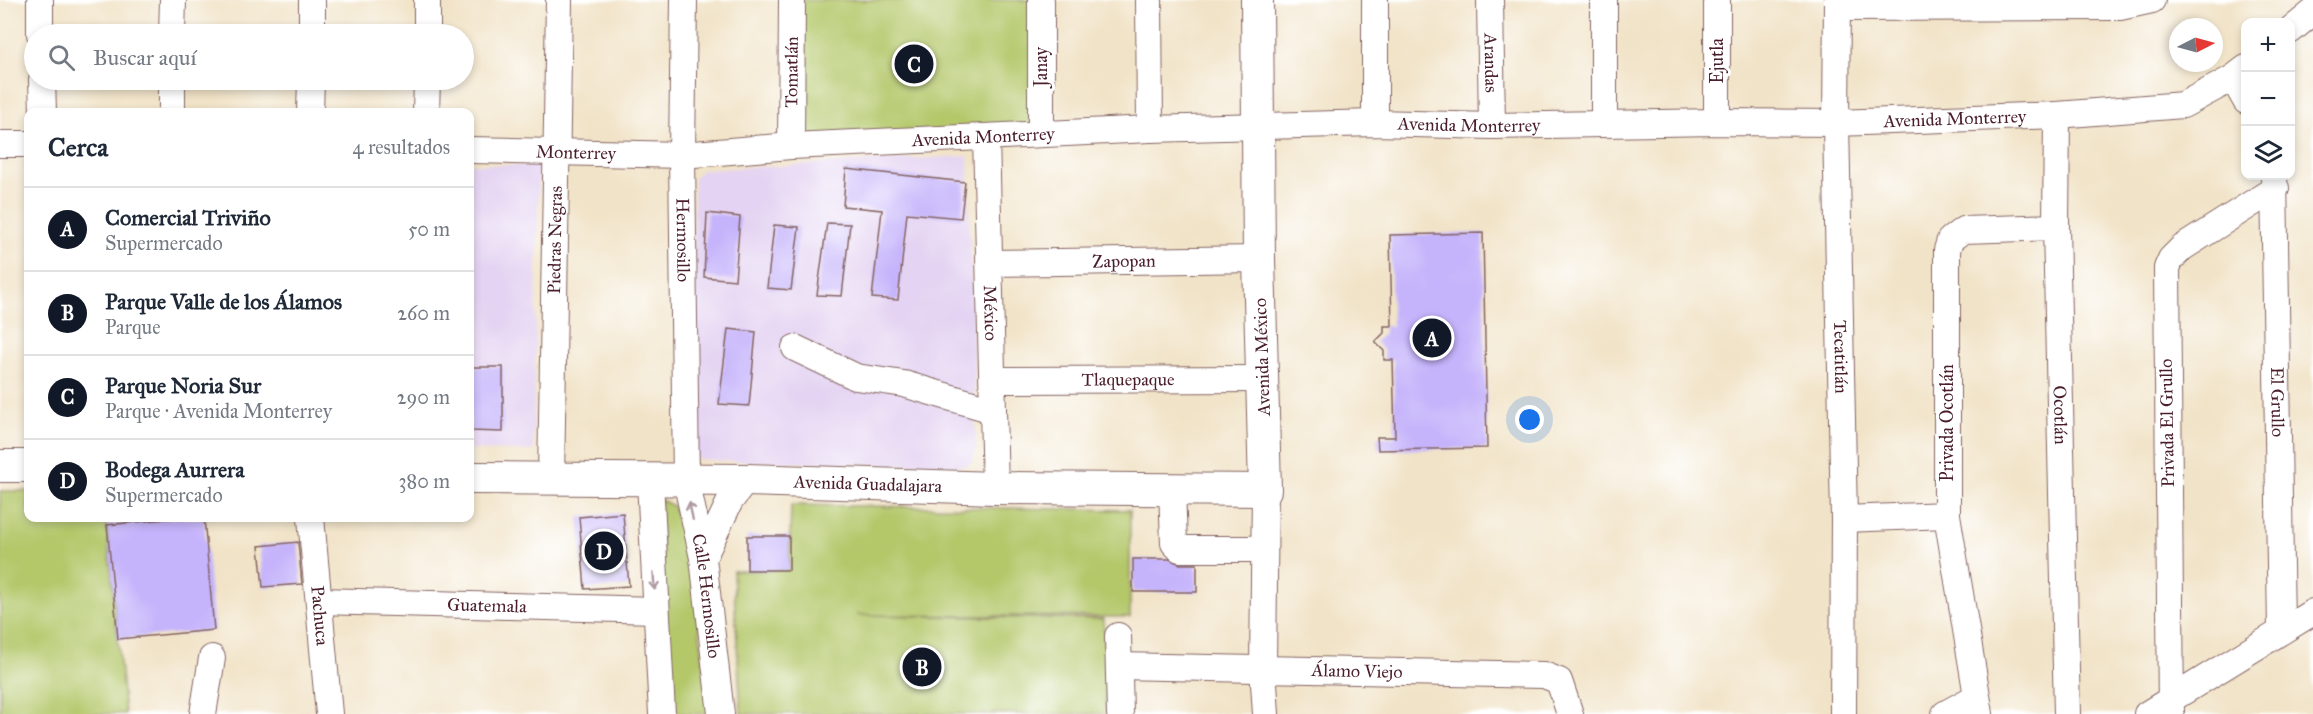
<!DOCTYPE html>
<html lang="es">
<head>
<meta charset="utf-8">
<style>
  :root { --surface:#fff; --page:#f2f2f3; --text:#1f2937; --muted:#747a83; --line:#e0e1e3; --accent:#111827 }
  body { margin:0; font-family:"IM FELL Great Primer",serif; background:var(--page); color:var(--text) }
  .controls { position:absolute; right:18px; top:18px; display:grid; overflow:hidden; border-radius:12px; box-shadow:0 3px 9px #0003 }
  .controls button { width:54px; height:54px; display:grid; place-items:center; padding:0; border:0; border-bottom:2px solid var(--line); background:var(--surface); color:var(--text); font:30px sans-serif }
  .compass { position:absolute; left:2169px; top:18px; width:54px; height:54px; border-radius:50%; background:var(--surface); box-shadow:0 3px 9px #0003; rotate:84deg }
  .you { position:absolute; left:1530px; top:420px; width:21px; height:21px; margin:-15px; border:4px solid #fff; border-radius:50%; background:#1a73e8; box-shadow:0 0 0 9px #1a73e833 }
  .badge { display:grid; place-items:center; width:39px; height:39px; border-radius:50%; background:var(--accent); color:#fff; font-size:20px; font-weight:700 }
  .pin { position:absolute; translate:-50% -50%; border:3px solid #fff; box-shadow:0 2px 6px #0006 }
  .list { margin:0; padding:0; list-style:none }
  h2 { display:flex; justify-content:space-between; align-items:center; height:78px; margin:0; padding:0 24px; font-size:26px }
  h2 small { font-size:20px; font-weight:400; color:var(--muted) }
  .list li { display:grid; grid-template-columns:39px 1fr auto; gap:18px; align-items:center; box-sizing:border-box; height:84px; padding:0 24px; border-top:2px solid var(--line) }
  .list b { display:block; font-size:22px; white-space:nowrap }
  .list p { margin:0; font-size:20px; white-space:nowrap; color:var(--muted) }
  .list em { font-size:20px; font-style:normal; color:var(--muted) }
  .icon { flex:none; width:33px; height:33px; fill:none; stroke:currentColor; stroke-width:2; stroke-linecap:round; stroke-linejoin:round }
  .map { position:relative; flex:none; width:2313px; height:714px; overflow:hidden }
  .search { position:absolute; background:var(--surface); box-shadow:0 3px 9px #0003; left:24px; top:24px; width:450px; height:66px; display:flex; align-items:center; gap:15px; box-sizing:border-box; padding:0 21px; border-radius:33px; color:var(--muted); font-size:22px }
  .panel { position:absolute; background:var(--surface); box-shadow:0 3px 9px #0003; left:24px; top:108px; width:450px; height:414px; border-radius:12px }
  .map>svg:first-child { display:block }
</style>
</head>
<body>
<div class="map">
<svg width="2313" height="714" viewBox="0 0 2313 714">
  <rect width="100%" height="100%" fill="#fff"/>
  <filter id="ink" filterUnits="userSpaceOnUse"><feTurbulence type="fractalNoise" baseFrequency=".0167" numOctaves="2"/><feDisplacementMap in="SourceGraphic" scale="12" xChannelSelector="R" yChannelSelector="G"/><feConvolveMatrix kernelMatrix="1 2 1 2 8 2 1 2 1" color-interpolation-filters="sRGB"/></filter>
  <filter id="wash" filterUnits="userSpaceOnUse"><feTurbulence type="fractalNoise" baseFrequency=".008" numOctaves="4" result="noise"/><feDisplacementMap in="SourceGraphic" scale="24" xChannelSelector="R" yChannelSelector="G"/><feGaussianBlur stdDeviation="1.35" result="paint"/><feColorMatrix in="noise" values="0 0 0 0 0 0 0 0 0 0 0 0 0 0 0 0 0 1.4 0 .05"/><feComposite in="paint" operator="in"/></filter>
  <g filter="url(#wash)">
    <rect width="100%" height="100%" fill="#f1e3c7"/>
    <g fill="#e4d3f2">
      <path d="M 968,156 L 976,451 L 972,462 L 965,466 L 724,461 L 699,459 L 693,454 L 694,179 L 701,170 Z"/>
      <path d="M 470,164 L 539,166 L 533,451 L 470,450 Z"/>
    </g>
    <g fill="#b4c86b" stroke="#7f744b" stroke-width="1.5">
      <path d="M 797,0 L 1031,0 L 1034,129 L 794,139 Z"/>
      <path d="M 0,491 L 28,491 L 28,518 L 106,518 L 125,714 L 0,714 Z"/>
      <path d="M 661,500 L 673,506 L 691,562 L 710,714 L 664,714 Z"/>
      <path d="M 791,505 L 1130,510 L 1130,617 L 857,615 L 1104,619 L 1106,714 L 741,714 L 733,571 L 789,570 Z"/>
    </g>
    <g id="blocks">
      <g fill="#c5b3fb">
        <path d="M 846,169 L 965,182 L 961,218 L 907,213 L 898,300 L 872,298 L 882,210 L 843,206 Z"/>
        <path d="M 707,213 L 740,217 L 735,280 L 704,277 Z"/>
        <path d="M 827,223 L 850,224 L 842,296 L 817,295 Z"/>
        <path d="M 774,225 L 799,227 L 791,290 L 767,288 Z"/>
        <path d="M 1483,233 L 1487,448 L 1378,450 L 1377,437 L 1395,437 L 1393,360 L 1384,360 L 1384,351 L 1375,342 L 1384,333 L 1384,326 L 1392,326 L 1390,235 Z"/>
        <path d="M 728,329 L 756,332 L 749,406 L 719,404 Z"/>
        <path d="M 470,367 L 503,367 L 503,432 L 470,431 Z"/>
        <path d="M 623,513 L 629,586 L 585,589 L 579,517 Z"/>
        <path d="M 176,518 L 204,518 L 214,630 L 118,639 L 107,525 Z"/>
        <rect x="747" y="536" width="42" height="34"/>
        <path d="M 298,542 L 302,584 L 263,587 L 259,546 Z"/>
        <path d="M 1133,559 L 1169,559 L 1180,564 L 1197,564 L 1197,592 L 1133,592 Z"/>
      </g>
    </g>
  </g>
  <g filter="url(#ink)">
    <use href="#blocks" fill-opacity="0" stroke="#846462" stroke-width="1.5"/>
    <g fill="none" stroke-linecap="round" stroke-linejoin="round">
      <defs>
        <g id="minor">
          <path d="M 40,0 L 40,34"/>
          <path id="s1" d="M 684,0 L 682,155 L 686,480 L 703,558 L 721,714"/>
          <path d="M 1149,0 L 1150,129"/>
          <path d="M 1375,0 L 1375,123"/>
          <path id="s2" d="M 1490,0 L 1492,126"/>
          <path d="M 1717,0 L 1717,122"/>
          <path id="s3" d="M 1837,0 L 1836,123 L 1844,519 L 1843,714"/>
          <path d="M 1837,8 L 2120,7 L 2152,0"/>
          <path d="M 2290,31 L 2313,12"/>
          <path d="M 172,34 L 173,0"/>
          <path d="M 312,34 L 312,0"/>
          <path d="M 427,34 L 427,0"/>
          <path d="M 2233,78 L 2246,101"/>
          <path d="M 42,80 L 43,112"/>
          <path d="M 172,112 L 172,80"/>
          <path d="M 310,112 L 311,80"/>
          <path d="M 426,112 L 427,80"/>
          <path id="s4" d="M 2057,115 L 2056,227 L 2067,714"/>
          <path d="M 1604,124 L 1604,0"/>
          <path d="M 1041,133 L 1041,0"/>
          <path id="s5" d="M 986,137 L 995,488"/>
          <path d="M 0,144 L 28,144"/>
          <path id="s6" d="M 791,146 L 792,0"/>
          <path id="s7" d="M 470,150 L 682,155 L 791,146 L 1150,129 L 1375,123 L 1492,126 L 1717,122 L 1836,123 L 2057,115 L 2183,105 L 2233,78 L 2246,68"/>
          <path id="s8" d="M 2274,176 L 2281,630"/>
          <path id="s9" d="M 990,263 L 1259,259"/>
          <path d="M 795,348 L 856,377 L 904,384 L 993,410"/>
          <path id="s10" d="M 993,380 L 1263,379"/>
          <path id="s11" d="M 551,480 L 559,0"/>
          <path d="M 650,481 L 662,714"/>
          <path d="M 1172,489 L 1174,543 L 1180,549 L 1264,549"/>
          <path d="M 1265,490 L 1263,668 L 1266,714"/>
          <path id="s12" d="M 311,518 L 329,714"/>
          <path d="M 1844,519 L 1947,515"/>
          <path d="M 703,558 L 730,501 L 746,480"/>
          <path id="s13" d="M 319,601 L 656,610"/>
          <path d="M 1118,636 L 1120,714"/>
          <path id="s14" d="M 1119,666 L 1544,675 L 1559,681 L 1570,714"/>
          <path d="M 203,714 L 212,658"/>
          <path d="M 1945,714 L 1976,697"/>
          <path d="M 1980,714 L 1947,515 L 1947,250 L 1950,240 L 1963,230 L 2056,227"/>
          <path d="M 2147,714 L 2313,612"/>
          <path d="M 2171,714 L 2167,268 L 2171,259 L 2182,248 L 2276,188"/>
        </g>
        <g id="major">
          <path d="M 0,466 L 28,466"/>
          <path id="s15" d="M 470,478 L 746,480 L 995,488 L 1265,490 L 1259,259 L 1257,0"/>
        </g>
      </defs>
      <use href="#minor" stroke="#846462" stroke-width="28"/>
      <use href="#major" stroke="#846462" stroke-width="34"/>
      <use href="#minor" stroke="#fff" stroke-width="26"/>
      <use href="#major" stroke="#fff" stroke-width="32"/>
    </g>
    <defs><path id="oneway-shaft" d="M-6 0H5M1.5-3L5.5 0L1.5 3" fill="none" stroke-width="1.6" stroke-linecap="round" stroke-linejoin="round" transform="scale(1.5)"/></defs>
    <g stroke="#ae9aa0">
      <use href="#oneway-shaft" transform="translate(691 511) rotate(-102)"/>
      <use href="#oneway-shaft" transform="translate(654 581) rotate(86)"/>
    </g>
  </g>
  <g text-anchor="middle" dominant-baseline="central" stroke-width="6" stroke-linejoin="round" paint-order="stroke">
    <g font-size="18" fill="#4a1f2b" stroke="#fff">
      <text transform="translate(1717 61) rotate(-90)">Ejutla</text>
      <text stroke="none"><textPath href="#s2" startOffset="63">Arandas</textPath></text>
      <text transform="translate(1041 67) rotate(-90)">Janay</text>
      <text stroke="none"><textPath href="#s6" startOffset="74">Tomatlán</textPath></text>
      <text stroke="none"><textPath href="#s7" startOffset="1486">Avenida Monterrey</textPath></text>
      <text stroke="none"><textPath href="#s7" startOffset="1000">Avenida Monterrey</textPath></text>
      <text stroke="none"><textPath href="#s7" startOffset="514">Avenida Monterrey</textPath></text>
      <text stroke="none"><textPath href="#s7" startOffset="106">Monterrey</textPath></text>
      <text stroke="none"><textPath href="#s11" startOffset="240">Piedras Negras</textPath></text>
      <text stroke="none"><textPath href="#s1" startOffset="240">Hermosillo</textPath></text>
      <text stroke="none"><textPath href="#s9" startOffset="134">Zapopan</textPath></text>
      <text stroke="none"><textPath href="#s5" startOffset="176">México</textPath></text>
      <text transform="translate(1262 357) rotate(-92)">Avenida México</text>
      <text stroke="none"><textPath href="#s3" startOffset="357">Tecatitlán</textPath></text>
      <text stroke="none"><textPath href="#s10" startOffset="135">Tlaquepaque</textPath></text>
      <text stroke="none"><textPath href="#s8" startOffset="226">El Grullo</textPath></text>
      <text stroke="none"><textPath href="#s4" startOffset="300">Ocotlán</textPath></text>
      <text transform="translate(1947 423) rotate(-90)">Privada Ocotlán</text>
      <text transform="translate(2167 423) rotate(-91)">Privada El Grullo</text>
      <text stroke="none"><textPath href="#s15" startOffset="398">Avenida Guadalajara</textPath></text>
      <text stroke="none"><textPath href="#s1" startOffset="598">Calle Hermosillo</textPath></text>
      <text stroke="none"><textPath href="#s13" startOffset="168">Guatemala</textPath></text>
      <text stroke="none"><textPath href="#s12" startOffset="98">Pachuca</textPath></text>
      <text stroke="none"><textPath href="#s14" startOffset="238">Álamo Viejo</textPath></text>
    </g>
  </g>
</svg>
<div class="controls">
<button>+</button>
<button>−</button>
<button><svg class="icon" aria-label="layers" viewBox="0 0 24 24"><path d="M12 4l9 5-9 5-9-5zM3 14l9 5 9-5"/></svg></button>
</div>
<svg class="compass" viewBox="-18 -18 36 36"><path d="M0-13l5 13h-10z" fill="#e53935"/><path d="M0 13l5-13h-10z" fill="#747a83"/></svg>
<div class="you"></div>
<div class="pin badge" style="left:1432px;top:338px">A</div>
<div class="pin badge" style="left:922px;top:667px">B</div>
<div class="pin badge" style="left:914px;top:64px">C</div>
<div class="pin badge" style="left:604px;top:551px">D</div>
<div class="search"><svg class="icon" aria-label="search" viewBox="0 0 24 24"><circle cx="10" cy="10" r="6"/><path d="M15 15l6 6"/></svg>Buscar aquí</div>
<section class="panel">
<h2>Cerca<small>4 resultados</small></h2>
<ul class="list">
<li><span class="badge">A</span><div><b>Comercial Triviño</b><p>Supermercado</p></div><em>50 m</em></li>
<li><span class="badge">B</span><div><b>Parque Valle de los Álamos</b><p>Parque</p></div><em>260 m</em></li>
<li><span class="badge">C</span><div><b>Parque Noria Sur</b><p>Parque · Avenida Monterrey</p></div><em>290 m</em></li>
<li><span class="badge">D</span><div><b>Bodega Aurrera</b><p>Supermercado</p></div><em>380 m</em></li>
</ul>
</section>
</div>
</body>
</html>
